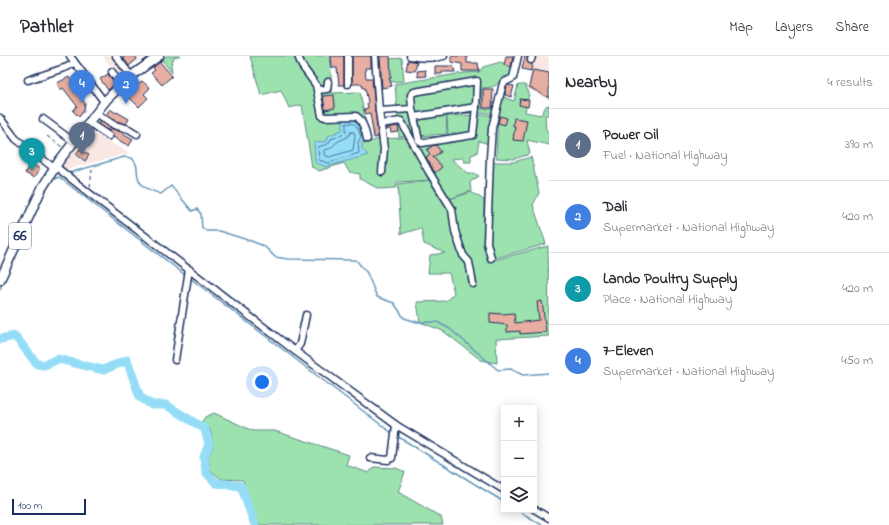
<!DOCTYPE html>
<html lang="en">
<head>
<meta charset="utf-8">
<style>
  :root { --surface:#fff; --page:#f2f2f3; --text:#2b2b33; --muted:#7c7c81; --line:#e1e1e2; --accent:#0f766e }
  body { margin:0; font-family:"Indie Flower",sans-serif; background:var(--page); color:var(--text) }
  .controls { position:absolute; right:12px; bottom:12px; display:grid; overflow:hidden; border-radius:0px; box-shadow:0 2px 10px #0003 }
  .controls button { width:36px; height:36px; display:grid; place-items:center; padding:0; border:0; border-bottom:1px solid var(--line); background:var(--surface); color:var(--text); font:20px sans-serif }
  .scale { position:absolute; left:12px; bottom:10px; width:74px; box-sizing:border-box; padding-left:4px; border:2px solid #1b2f5e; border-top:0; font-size:11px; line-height:14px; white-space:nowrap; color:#1b2f5e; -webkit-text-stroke:3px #fff; paint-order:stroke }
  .you { position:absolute; left:262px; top:326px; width:14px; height:14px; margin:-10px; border:3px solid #fff; border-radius:50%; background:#1a73e8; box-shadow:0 0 0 6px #1a73e833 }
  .badge { display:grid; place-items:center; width:26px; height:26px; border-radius:50%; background:var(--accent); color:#fff; font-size:13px; font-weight:700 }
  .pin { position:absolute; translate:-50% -33px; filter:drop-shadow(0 1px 2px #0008) }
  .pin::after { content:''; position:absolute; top:21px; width:14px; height:12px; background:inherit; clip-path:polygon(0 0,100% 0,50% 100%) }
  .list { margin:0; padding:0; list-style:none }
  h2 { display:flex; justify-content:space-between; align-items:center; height:52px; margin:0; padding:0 16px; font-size:17px }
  h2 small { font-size:13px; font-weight:400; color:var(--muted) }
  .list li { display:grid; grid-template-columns:26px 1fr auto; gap:12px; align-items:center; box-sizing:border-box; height:72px; padding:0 16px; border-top:1px solid var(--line) }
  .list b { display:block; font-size:15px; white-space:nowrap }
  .list p { margin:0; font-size:13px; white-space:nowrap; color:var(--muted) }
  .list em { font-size:13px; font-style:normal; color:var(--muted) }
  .icon { flex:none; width:22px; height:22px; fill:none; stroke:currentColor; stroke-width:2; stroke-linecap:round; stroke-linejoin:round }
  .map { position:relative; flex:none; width:549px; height:469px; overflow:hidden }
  header { display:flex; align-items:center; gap:24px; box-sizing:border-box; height:56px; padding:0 20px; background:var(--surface); border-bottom:1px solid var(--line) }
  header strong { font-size:19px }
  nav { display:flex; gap:22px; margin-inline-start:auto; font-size:14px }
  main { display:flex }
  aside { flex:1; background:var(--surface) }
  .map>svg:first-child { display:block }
</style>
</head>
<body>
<header>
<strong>Pathlet</strong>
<nav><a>Map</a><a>Layers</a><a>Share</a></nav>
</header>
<main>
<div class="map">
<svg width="549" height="469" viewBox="0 0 549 469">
  <rect width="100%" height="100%" fill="#fff"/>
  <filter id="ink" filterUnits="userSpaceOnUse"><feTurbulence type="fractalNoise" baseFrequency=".025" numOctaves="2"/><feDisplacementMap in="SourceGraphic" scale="8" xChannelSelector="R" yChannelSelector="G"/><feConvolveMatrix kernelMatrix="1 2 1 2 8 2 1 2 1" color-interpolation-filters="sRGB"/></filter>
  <g filter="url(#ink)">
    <g fill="#f8e7e3">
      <path d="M 103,0 L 145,0 L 117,19 Z"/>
      <path d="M 534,0 L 549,1 L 549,44 L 527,33 Z"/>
      <path d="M 89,75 L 130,97 L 65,114 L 59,110 Z"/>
    </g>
    <g fill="#9ce2ae" stroke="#5c8886">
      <path d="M 166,0 L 180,0 L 174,2 L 171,8 L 172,17 L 162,4 Z"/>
      <path d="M 250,0 L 330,0 L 332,37 L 360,36 L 369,84 L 364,86 L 365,88 L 378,83 L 448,80 L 447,60 L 491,59 L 493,60 L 489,88 L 479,85 L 477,97 L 471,99 L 471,106 L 464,106 L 463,102 L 451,103 L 468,117 L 474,117 L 479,120 L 470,126 L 471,135 L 444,145 L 437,135 L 444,145 L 471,136 L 484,144 L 484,182 L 488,183 L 485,138 L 487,110 L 493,106 L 513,106 L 531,101 L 539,137 L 533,149 L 546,188 L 489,204 L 489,203 L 487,206 L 548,190 L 549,280 L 496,283 L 497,307 L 481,304 L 443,275 L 420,266 L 417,246 L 446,245 L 454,237 L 449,217 L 428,217 L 430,199 L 445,197 L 424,188 L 421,172 L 401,178 L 398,128 L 431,124 L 397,126 L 396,132 L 379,133 L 360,123 L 360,118 L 349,116 L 344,107 L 319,115 L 312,111 L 302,49 L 289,52 L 281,34 L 261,39 Z"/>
      <path d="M 402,2 L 404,25 L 390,26 L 388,3 Z"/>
      <path d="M 501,6 L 512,12 L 510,21 L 503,20 C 498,30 493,32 482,32 L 482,53 L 494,53 L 492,57 L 446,58 L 447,78 L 399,81 L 395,28 L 464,17 L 479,16 L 483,11 Z"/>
      <path d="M 518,29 L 525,29 L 529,37 L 525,56 L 541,59 L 546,50 L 549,49 L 549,59 L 545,59 L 546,74 L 549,76 L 549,89 L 527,84 L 530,98 L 514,103 L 496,102 L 498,59 L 503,41 L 514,45 Z"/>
      <path d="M 214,357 L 253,375 L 275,375 L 349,399 L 346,409 L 369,417 L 374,411 L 396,412 L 405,416 L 398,436 L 441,461 L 443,469 L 260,469 L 254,462 L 243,424 L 221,423 L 210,414 L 208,402 L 213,389 L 210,373 L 201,367 L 205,361 Z"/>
    </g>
    <path fill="#95ddf6" stroke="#6497b9" d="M 353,63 C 362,66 363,76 366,84 L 362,86 L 362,93 L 368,99 L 325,111 L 323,109 L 317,108 L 315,106 L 314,87 L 327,85 L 328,80 L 342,74 L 343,66 L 345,64 Z"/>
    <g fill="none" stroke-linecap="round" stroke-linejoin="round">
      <g stroke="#4c759b" stroke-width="1">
        <path d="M 352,67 C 358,69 359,76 361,81 L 358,86 L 359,97 L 328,107 L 319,104 L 318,91 L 328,88 L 331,83 L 342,79 L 346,75 L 346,68 Z"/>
        <path d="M 351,76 L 354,76 L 355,80 L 353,94 L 329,101 L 324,99 L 324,94 C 330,93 331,92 335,88 C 340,82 346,85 351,76 Z"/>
      </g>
      <g stroke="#6497b9" stroke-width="1.5">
        <path d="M 69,117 L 124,101 L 132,102 C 140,111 135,114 139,124 C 142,132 153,135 161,138 L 171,130 L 192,155 L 197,153 L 201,158 L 202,172 L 207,175 L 219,175 L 251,185 L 264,190 L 275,201 L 288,203 L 356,204 L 367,217 L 377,241 L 394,247 L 404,262 L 417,266 L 437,266 L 450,273 L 498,314 L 511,313 L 523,319 L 549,317"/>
        <path d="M 43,139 L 52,124 L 59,121 L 185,219"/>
        <path d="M 18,195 L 30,168"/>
        <path d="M 190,222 L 393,378"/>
        <path d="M 0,233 L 3,226"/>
        <path d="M 397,380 L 504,446"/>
        <path d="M 517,454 L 542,469"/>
      </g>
      <path stroke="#95ddf6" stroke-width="9" d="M 0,283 L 15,280 L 37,308 L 44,309 L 58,303 L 103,314 L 127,304 L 140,341 L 152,349 L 166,349 L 205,373 L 209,388 L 204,401 L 206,416 L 216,427 L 241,430 L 255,469"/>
    </g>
    <g fill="#e7aea1" stroke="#1b2f5e">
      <path d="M 125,0 L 135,0 L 137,3 L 129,10 L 123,2 Z"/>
      <path d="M 331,0 L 344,0 L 344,29 L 339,29 L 337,12 L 332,12 Z"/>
      <path d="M 352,0 L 371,0 L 371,12 L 365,12 L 366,22 L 372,22 L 378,81 L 374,82 L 370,57 L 366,58 L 364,53 L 368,52 L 367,47 L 368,46 L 365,32 L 363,32 L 362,28 L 352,28 Z"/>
      <path d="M 380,0 L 390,0 L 391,22 L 389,22 L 392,30 L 382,32 Z"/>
      <path d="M 451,0 L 467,0 L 467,7 L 478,7 L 479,15 L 462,15 L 462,8 L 451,6 Z"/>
      <path d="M 506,0 L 513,0 L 511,11 L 504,9 Z"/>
      <path d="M 525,0 L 527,0 L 528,7 L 532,8 L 531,15 L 522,13 Z"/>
      <path d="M 408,4 L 417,6 L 415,15 L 406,14 Z"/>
      <path d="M 160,6 L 172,20 L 162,29 L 151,17 L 155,14 L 153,12 Z"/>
      <path d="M 435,10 L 453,10 L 455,16 L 442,16 L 442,18 L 435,18 Z"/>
      <path d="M 425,14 L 426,20 L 418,21 L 417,15 Z"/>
      <path d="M 533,14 L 549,17 L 549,42 L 529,31 Z"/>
      <path d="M 108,18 L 115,28 L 108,34 L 100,23 Z"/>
      <path d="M 69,21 L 72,27 L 71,28 L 85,47 L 84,54 L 79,61 L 73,55 L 77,50 L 63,32 L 60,34 L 57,27 Z"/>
      <path d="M 142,25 L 150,32 L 144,38 L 148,42 L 139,51 L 124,36 L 133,26 L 137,30 Z"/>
      <path d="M 509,29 L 514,30 L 511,41 L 505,39 L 507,30 Z"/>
      <path d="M 483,33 L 493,33 L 492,52 L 483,52 Z"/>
      <path d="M 334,39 L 335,52 L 325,54 L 323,40 Z"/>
      <path d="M 520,43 L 529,44 L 528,51 L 519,49 Z"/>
      <path d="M 110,53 L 116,57 L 117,56 L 129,63 L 126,68 L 116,65 L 106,59 Z"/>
      <path d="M 500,60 L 507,62 L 505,69 L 498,67 Z"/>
      <path d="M 514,62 L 527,64 L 523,85 L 513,84 L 515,70 L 513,70 Z"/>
      <path d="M 99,64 L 112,73 L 121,76 L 133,83 L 129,90 L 113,81 L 112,77 L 98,67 Z"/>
      <path d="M 398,70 L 399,76 L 391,77 L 390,73 L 386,74 L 386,72 Z"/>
      <path d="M 436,89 L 441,96 L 433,101 L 442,111 L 435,117 L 426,101 L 430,98 L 427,94 L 432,90 Z"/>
      <path d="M 80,93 L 89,99 L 85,105 L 76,98 Z"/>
      <path d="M 30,107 L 40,113 L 34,122 L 25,117 Z"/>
      <path d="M 542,245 L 546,276 L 520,278 L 520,275 L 507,276 L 507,269 L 490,267 L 490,257 L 502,258 L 514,257 L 515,267 L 539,264 L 537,246 Z"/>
    </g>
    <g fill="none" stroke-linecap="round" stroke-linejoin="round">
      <defs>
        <g id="minor">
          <path d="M 70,0 L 105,47"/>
          <path d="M 116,0 L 131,20"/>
          <path d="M 298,0 L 302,10 L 316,29 L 322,60 L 325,61 L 356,60 C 363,65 365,74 367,83"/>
          <path d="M 375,0 L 379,55 L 384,93 L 382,116"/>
          <path d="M 410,0 C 421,2 432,3 444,0"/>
          <path d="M 531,4 L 532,0"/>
          <path d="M 112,16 L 121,29"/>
          <path d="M 28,24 L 67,11 L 74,7"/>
          <path d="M 348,28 L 348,0"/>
          <path d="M 318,34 L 327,33 L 328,26"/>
          <path d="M 379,55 L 412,53 L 414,61 L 476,51 L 477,25 L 414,36 L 411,39 L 412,53"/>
          <path d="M 96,57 L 114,69 L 129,73 L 137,78"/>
          <path d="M 414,61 L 419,85 L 422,87 L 473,79 L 476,51"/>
          <path d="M 0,62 L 16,83 L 54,112"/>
          <path d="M 43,63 L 74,86"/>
          <path d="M 88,66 L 109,80"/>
          <path d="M 381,68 L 401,65 L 429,116 L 452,153 L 455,175 L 463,199 L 469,206 L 473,228"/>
          <path d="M 55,110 L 89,137 L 295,295 L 396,369 L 504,434"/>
          <path d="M 491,202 L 487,187 L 490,102 L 492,72 L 503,27 L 513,22 L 518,0"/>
          <path d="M 295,295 L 300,288 L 306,259"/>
          <path d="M 175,304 L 189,213"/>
          <path d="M 370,402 L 388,404 L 392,402 L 396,369"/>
          <path d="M 534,453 L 549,462"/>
        </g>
        <path id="major" d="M 0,224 L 42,132 L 59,105 L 107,43 L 131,20 L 159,0"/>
      </defs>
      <use href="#minor" stroke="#1b2f5e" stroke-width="9"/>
      <use href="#major" stroke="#1b2f5e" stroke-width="11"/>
      <g stroke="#1b2f5e" stroke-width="1" stroke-dasharray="4 3" stroke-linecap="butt">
        <path d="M 47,80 L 62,91"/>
        <path d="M 90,131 L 92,114"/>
      </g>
      <use href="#minor" stroke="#fff" stroke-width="6"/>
      <use href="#major" stroke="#fff" stroke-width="8"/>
    </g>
  </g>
  <g text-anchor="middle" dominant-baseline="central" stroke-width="3.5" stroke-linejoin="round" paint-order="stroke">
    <rect fill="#fff" stroke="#5f6d8e" stroke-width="1" x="9" y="167" width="22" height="26" rx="3"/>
    <g font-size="15" font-weight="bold" fill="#1b2f5e">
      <text x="20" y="180">66</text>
    </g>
  </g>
</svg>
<div class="controls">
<button>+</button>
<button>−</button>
<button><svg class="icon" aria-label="layers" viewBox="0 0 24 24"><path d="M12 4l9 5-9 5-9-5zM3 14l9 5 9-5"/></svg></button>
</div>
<div class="scale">100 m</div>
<div class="you"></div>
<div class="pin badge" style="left:82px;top:99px;background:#5c6f8a">1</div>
<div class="pin badge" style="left:126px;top:48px;background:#3f7fe0">2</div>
<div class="pin badge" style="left:32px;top:115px;background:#0f9aa8">3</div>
<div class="pin badge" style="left:82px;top:47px;background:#3f7fe0">4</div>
</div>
<aside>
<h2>Nearby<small>4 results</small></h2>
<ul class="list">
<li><span class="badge" style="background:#5c6f8a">1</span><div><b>Power Oil</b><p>Fuel · National Highway</p></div><em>390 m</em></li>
<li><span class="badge" style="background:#3f7fe0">2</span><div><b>Dali</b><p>Supermarket · National Highway</p></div><em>420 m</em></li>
<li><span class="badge" style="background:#0f9aa8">3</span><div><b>Lando Poultry Supply</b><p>Place · National Highway</p></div><em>420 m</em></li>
<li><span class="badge" style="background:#3f7fe0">4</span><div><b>7-Eleven</b><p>Supermarket · National Highway</p></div><em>450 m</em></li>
</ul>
</aside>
</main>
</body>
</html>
